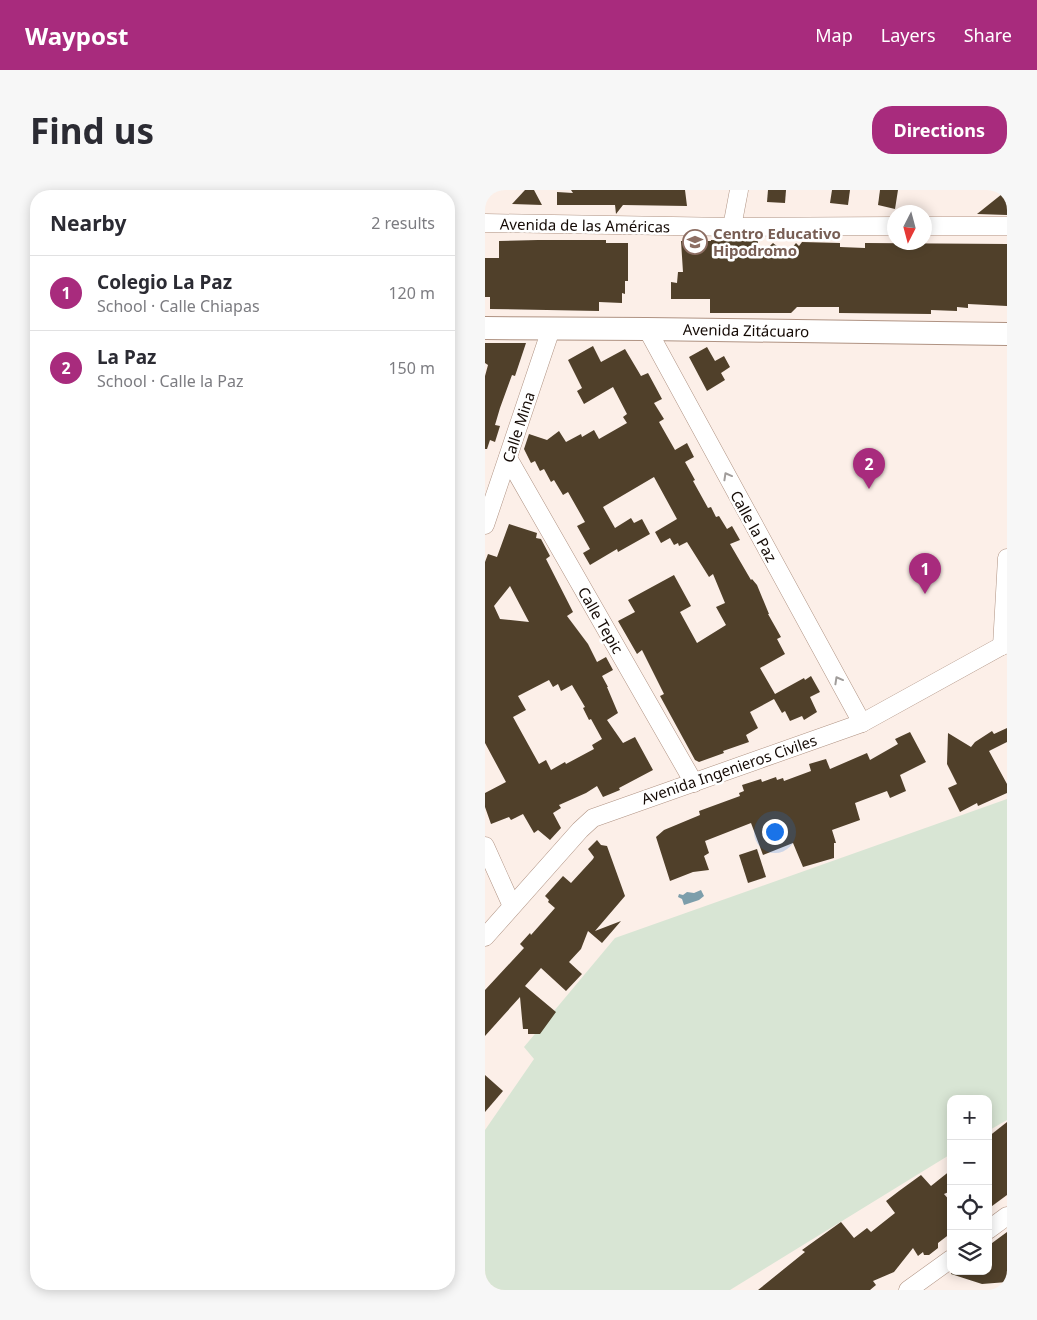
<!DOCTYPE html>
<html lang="en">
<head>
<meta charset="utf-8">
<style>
  :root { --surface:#fff; --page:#f7f7f7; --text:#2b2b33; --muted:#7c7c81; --line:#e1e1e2; --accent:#a82b7d }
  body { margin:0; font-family:"Noto Sans",sans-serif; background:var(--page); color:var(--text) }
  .controls { position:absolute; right:15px; bottom:15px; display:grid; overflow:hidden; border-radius:10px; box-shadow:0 2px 12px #0003 }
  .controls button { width:45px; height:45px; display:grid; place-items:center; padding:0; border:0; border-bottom:1px solid var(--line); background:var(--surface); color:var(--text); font:25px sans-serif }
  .compass { position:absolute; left:402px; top:15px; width:45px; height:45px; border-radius:50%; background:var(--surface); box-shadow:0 2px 12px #0003; rotate:186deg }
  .you { position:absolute; left:289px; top:641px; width:18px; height:18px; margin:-12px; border:4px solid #fff; border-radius:50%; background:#1a73e8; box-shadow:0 0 0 8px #1a73e833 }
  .badge { display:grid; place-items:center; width:32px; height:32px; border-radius:50%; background:var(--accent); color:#fff; font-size:16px; font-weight:700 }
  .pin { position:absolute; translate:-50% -41px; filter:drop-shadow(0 1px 2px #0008) }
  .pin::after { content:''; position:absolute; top:26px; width:18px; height:15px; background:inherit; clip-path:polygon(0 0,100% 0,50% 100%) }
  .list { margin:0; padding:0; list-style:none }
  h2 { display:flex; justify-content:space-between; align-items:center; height:65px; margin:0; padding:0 20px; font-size:21px }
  h2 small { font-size:16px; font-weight:400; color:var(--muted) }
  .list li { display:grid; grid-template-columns:32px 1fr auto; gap:15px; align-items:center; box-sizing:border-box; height:75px; padding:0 20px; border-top:1px solid var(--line) }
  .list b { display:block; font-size:19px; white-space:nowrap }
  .list p { margin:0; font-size:16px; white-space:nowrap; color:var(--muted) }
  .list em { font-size:16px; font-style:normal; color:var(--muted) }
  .icon { flex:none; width:28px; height:28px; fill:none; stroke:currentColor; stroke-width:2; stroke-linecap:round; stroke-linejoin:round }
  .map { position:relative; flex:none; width:522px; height:1100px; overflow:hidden; border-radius:20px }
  header { display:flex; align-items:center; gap:30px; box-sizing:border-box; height:70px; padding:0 25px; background:var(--accent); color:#fff }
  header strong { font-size:24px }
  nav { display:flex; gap:28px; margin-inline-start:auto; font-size:18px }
  .intro { display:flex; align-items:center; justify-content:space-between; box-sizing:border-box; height:120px; padding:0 30px }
  h1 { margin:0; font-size:35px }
  .button { padding:12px 22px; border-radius:20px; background:var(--accent); color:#fff; font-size:18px; font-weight:700 }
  main { display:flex; gap:30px; padding:0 30px }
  aside { flex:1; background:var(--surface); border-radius:20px; box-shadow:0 2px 12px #0003 }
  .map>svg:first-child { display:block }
</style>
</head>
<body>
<header>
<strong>Waypost</strong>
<nav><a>Map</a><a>Layers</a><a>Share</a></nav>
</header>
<div class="intro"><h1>Find us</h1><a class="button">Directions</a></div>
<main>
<aside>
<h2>Nearby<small>2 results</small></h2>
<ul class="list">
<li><span class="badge">1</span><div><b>Colegio La Paz</b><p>School · Calle Chiapas</p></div><em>120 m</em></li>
<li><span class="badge">2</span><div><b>La Paz</b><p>School · Calle la Paz</p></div><em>150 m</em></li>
</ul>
</aside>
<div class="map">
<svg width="522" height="1100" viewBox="0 0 522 1100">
  <rect width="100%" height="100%" fill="#fcefe8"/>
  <path fill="#d8e5d4" d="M 522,609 L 522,930 L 503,941 L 503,909 L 466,909 L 466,964 L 245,1100 L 0,1100 L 0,940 L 49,869 L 39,857 L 130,748 Z"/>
  <path fill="#7d9eab" d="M 216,700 L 219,706 L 214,710 L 199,715 L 197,709 L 193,707 L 194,704 L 198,705 L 202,702 L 209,703 Z"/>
  <g fill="#50402a" fill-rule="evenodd">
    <path d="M 40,0 L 49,0 L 57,15 L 27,14 Z"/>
    <path d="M 86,0 L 200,0 L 202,16 L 138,15 L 131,24 L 130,15 L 72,15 L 72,2 L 88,3 Z"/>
    <path d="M 283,0 L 301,0 L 300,13 L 282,12 Z"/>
    <path d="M 347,0 L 365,0 L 363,15 L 345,13 Z"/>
    <path d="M 395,0 L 413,0 L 410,19 L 393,15 Z"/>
    <path d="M 522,0 L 522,25 L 492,24 Z"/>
    <path d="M 53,50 L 121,50 L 121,53 L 143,53 L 143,91 L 140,91 L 140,104 L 137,103 L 137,113 L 114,112 L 114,121 L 5,119 L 5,107 L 0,107 L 0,68 L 14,68 L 14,51 Z"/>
    <path d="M 226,50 L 273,51 L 272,68 L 288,53 L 302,64 L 311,53 L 314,56 L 317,52 L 355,53 L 355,57 L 380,58 L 380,53 L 522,54 L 522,116 L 483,114 L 483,118 L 472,117 L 472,121 L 446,120 L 446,124 L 354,123 L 354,117 L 312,117 L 306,123 L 225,123 L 225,109 L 186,109 L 186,92 L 192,93 L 193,82 L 198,82 L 196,51 L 226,51 Z"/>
    <path d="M 0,153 L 41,153 L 30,186 L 27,185 L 15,218 L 10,235 L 15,236 L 10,252 L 5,250 L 2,259 L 0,259 L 0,186 L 3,175 L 0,173 Z"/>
    <path d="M 108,156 L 116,172 L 140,159 L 156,186 L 163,183 L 177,209 L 169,213 L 179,229 L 174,232 L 190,260 L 202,253 L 209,267 L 200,272 L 210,290 L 208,291 L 223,318 L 226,317 L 231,327 L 234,326 L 242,339 L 247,336 L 255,350 L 245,354 L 266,390 L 267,389 L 272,395 L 284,424 L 283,424 L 296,447 L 292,449 L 300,464 L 275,478 L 290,504 L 319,488 L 320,490 L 326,486 L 335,502 L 325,507 L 332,522 L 319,530 L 317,526 L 305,531 L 300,521 L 297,523 L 289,509 L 265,522 L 273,538 L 261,545 L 264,552 L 238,561 L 239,563 L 214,572 L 210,570 L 175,506 L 179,504 L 157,460 L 152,464 L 133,431 L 150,422 L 143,410 L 189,385 L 206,416 L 195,422 L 212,453 L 241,435 L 231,417 L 240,413 L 228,384 L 224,387 L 202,352 L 194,356 L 193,353 L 189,355 L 185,348 L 176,353 L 170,342 L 192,329 L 169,287 L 118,317 L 130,338 L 146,328 L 149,333 L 157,329 L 165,344 L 133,362 L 132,359 L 105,375 L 98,363 L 105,359 L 92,336 L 100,332 L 83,302 L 78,305 L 69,290 L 66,292 L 59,279 L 55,281 L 50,271 L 46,273 L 39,259 L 44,244 L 62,250 L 74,241 L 81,252 L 96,244 L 97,247 L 109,240 L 114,249 L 142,233 L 138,227 L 142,224 L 128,197 L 99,214 L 92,201 L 97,198 L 83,170 Z"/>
    <path d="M 222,157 L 230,171 L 239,166 L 245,177 L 236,183 L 240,190 L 222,201 L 204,167 Z"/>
    <path d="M 24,334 L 52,343 L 51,348 L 56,349 L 65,366 L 61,369 L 88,422 L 82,426 L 103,454 L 112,472 L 121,467 L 128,480 L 117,486 L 123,497 L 122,497 L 133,523 L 122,530 L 138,553 L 150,547 L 168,580 L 134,598 L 135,600 L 118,607 L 112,596 L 101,603 L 74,615 L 76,618 L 68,623 L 76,638 L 65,650 L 53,640 L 49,643 L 38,624 L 26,630 L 24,627 L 6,634 L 0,617 L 0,603 L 21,592 L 0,553 L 0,372 L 3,364 L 12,367 ZM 25,396 L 44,432 L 15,429 L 9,416 ZM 64,490 L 68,497 L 73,494 L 76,501 L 87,495 L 100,517 L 98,518 L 104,530 L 106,529 L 117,549 L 107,555 L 109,559 L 81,574 L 80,572 L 66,580 L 61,570 L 54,574 L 28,527 L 41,520 L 33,506 Z"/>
    <path d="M 522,538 L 522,552 L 504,561 L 522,594 L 522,603 L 493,616 L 492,613 L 475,622 L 463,598 L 472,594 L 462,574 L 463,543 L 486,557 L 490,552 L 507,541 L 509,544 Z"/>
    <path d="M 425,542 L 441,572 L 415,585 L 421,601 L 405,608 L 402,601 L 370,613 L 375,630 L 347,640 L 351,653 L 349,653 L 349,668 L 318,677 L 308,653 L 278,665 L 266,633 L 220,651 L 224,663 L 219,666 L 224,680 L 208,682 L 185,691 L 171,647 L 179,640 L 215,625 L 214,621 L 255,606 L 254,603 L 259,601 L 257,595 L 276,589 L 277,592 L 291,587 L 292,590 L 298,588 L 299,591 L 326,581 L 324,574 L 341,569 L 345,579 L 382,563 L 385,570 L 413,554 L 410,549 Z"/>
    <path d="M 112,650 L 116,655 L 122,656 L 140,706 L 110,741 L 136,731 L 117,753 L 103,741 L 96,759 L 84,772 L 97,784 L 81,801 L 56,778 L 40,796 L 71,822 L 55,844 L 43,844 L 43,839 L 38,839 L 35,807 L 0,846 L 0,800 L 39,758 L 35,754 L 45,743 L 46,745 L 70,718 L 63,712 L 64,710 L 60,706 L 78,686 L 86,693 L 108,669 L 109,667 L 103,659 Z"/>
    <path d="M 272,659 L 281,687 L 263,693 L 254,665 Z"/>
    <path d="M 0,885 L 18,901 L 0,922 Z"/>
    <path d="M 522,932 L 522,1005 L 503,1019 L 503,947 Z"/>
    <path d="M 466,980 L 466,1001 L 459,1004 L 466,1012 L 466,1043 L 453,1053 L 453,1058 L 444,1065 L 439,1065 L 438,1062 L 433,1066 L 428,1058 L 409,1082 L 388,1091 L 391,1095 L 385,1100 L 273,1100 L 320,1062 L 317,1060 L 356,1032 L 369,1048 L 382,1038 L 386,1042 L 410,1023 L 401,1011 L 414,1001 L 436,985 L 446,996 Z"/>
    <path d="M 522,1042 L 522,1092 L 497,1094 L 466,1084 L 467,1081 L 503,1081 L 503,1056 Z"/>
  </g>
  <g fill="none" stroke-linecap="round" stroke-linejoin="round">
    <defs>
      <g id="minor">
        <path d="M 0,33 L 247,37 L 410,36"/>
        <path d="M 440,36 L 522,36"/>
        <path d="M 247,37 L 254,0"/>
        <path d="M 162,139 L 377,533"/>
        <path d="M 23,268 L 209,593"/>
        <path d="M 0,335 L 66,139"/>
        <path d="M 517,456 L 522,368"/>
        <path d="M 0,656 L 27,716"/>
        <path d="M 0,747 L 95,640 L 108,628 L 377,533 L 522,453"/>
        <path d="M 503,1040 L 522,1026"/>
        <path d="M 423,1100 L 466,1069"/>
      </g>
      <path id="tertiary" d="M 0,138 L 162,139 L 522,144"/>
    </defs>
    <use href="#minor" stroke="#af9282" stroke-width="19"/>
    <use href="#tertiary" stroke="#af9282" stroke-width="24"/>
    <use href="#minor" stroke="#fff" stroke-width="18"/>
    <use href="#tertiary" stroke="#fff" stroke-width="22"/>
  </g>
  <defs><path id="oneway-chevron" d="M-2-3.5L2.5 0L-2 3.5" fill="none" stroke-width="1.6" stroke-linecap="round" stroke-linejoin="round" transform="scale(1.25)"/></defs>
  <g stroke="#a19d9b">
    <use href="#oneway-chevron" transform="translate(242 286) rotate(-119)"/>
    <use href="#oneway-chevron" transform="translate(353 490) rotate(-119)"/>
  </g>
  <defs>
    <symbol id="school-ring" viewBox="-11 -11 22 22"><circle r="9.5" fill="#fff" stroke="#8d6e63" stroke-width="1.5"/><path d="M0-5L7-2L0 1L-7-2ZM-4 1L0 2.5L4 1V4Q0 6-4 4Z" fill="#8d6e63"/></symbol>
  </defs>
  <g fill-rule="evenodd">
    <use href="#school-ring" x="196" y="38" width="28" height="28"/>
  </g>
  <g text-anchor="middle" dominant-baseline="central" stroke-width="5" stroke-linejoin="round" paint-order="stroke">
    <g font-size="15" fill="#140a05" stroke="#fff">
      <text transform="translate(100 35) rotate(1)">Avenida de las Américas</text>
      <text transform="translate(261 140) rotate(1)">Avenida Zitácuaro</text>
      <text transform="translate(33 237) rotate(-72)">Calle Mina</text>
      <text transform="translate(269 336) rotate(61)">Calle la Paz</text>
      <text transform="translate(116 430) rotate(60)">Calle Tepic</text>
      <text transform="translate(244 579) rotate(-19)">Avenida Ingenieros Civiles</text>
    </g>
    <g font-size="15" font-weight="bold" fill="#785e54" stroke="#fff" text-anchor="start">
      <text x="228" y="43">Centro Educativo<tspan x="228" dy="17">Hipodromo</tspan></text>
    </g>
  </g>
</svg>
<div class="controls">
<button>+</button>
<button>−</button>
<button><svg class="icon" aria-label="locate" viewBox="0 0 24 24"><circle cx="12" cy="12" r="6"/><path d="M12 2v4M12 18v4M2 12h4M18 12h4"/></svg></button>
<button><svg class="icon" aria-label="layers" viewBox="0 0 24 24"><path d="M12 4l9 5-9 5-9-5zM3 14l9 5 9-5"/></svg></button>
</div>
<svg class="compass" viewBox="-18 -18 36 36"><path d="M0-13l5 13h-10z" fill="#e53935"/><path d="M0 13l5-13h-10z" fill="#7c7c81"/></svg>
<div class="you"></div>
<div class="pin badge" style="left:440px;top:404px">1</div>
<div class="pin badge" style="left:384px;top:299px">2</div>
</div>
</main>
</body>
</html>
